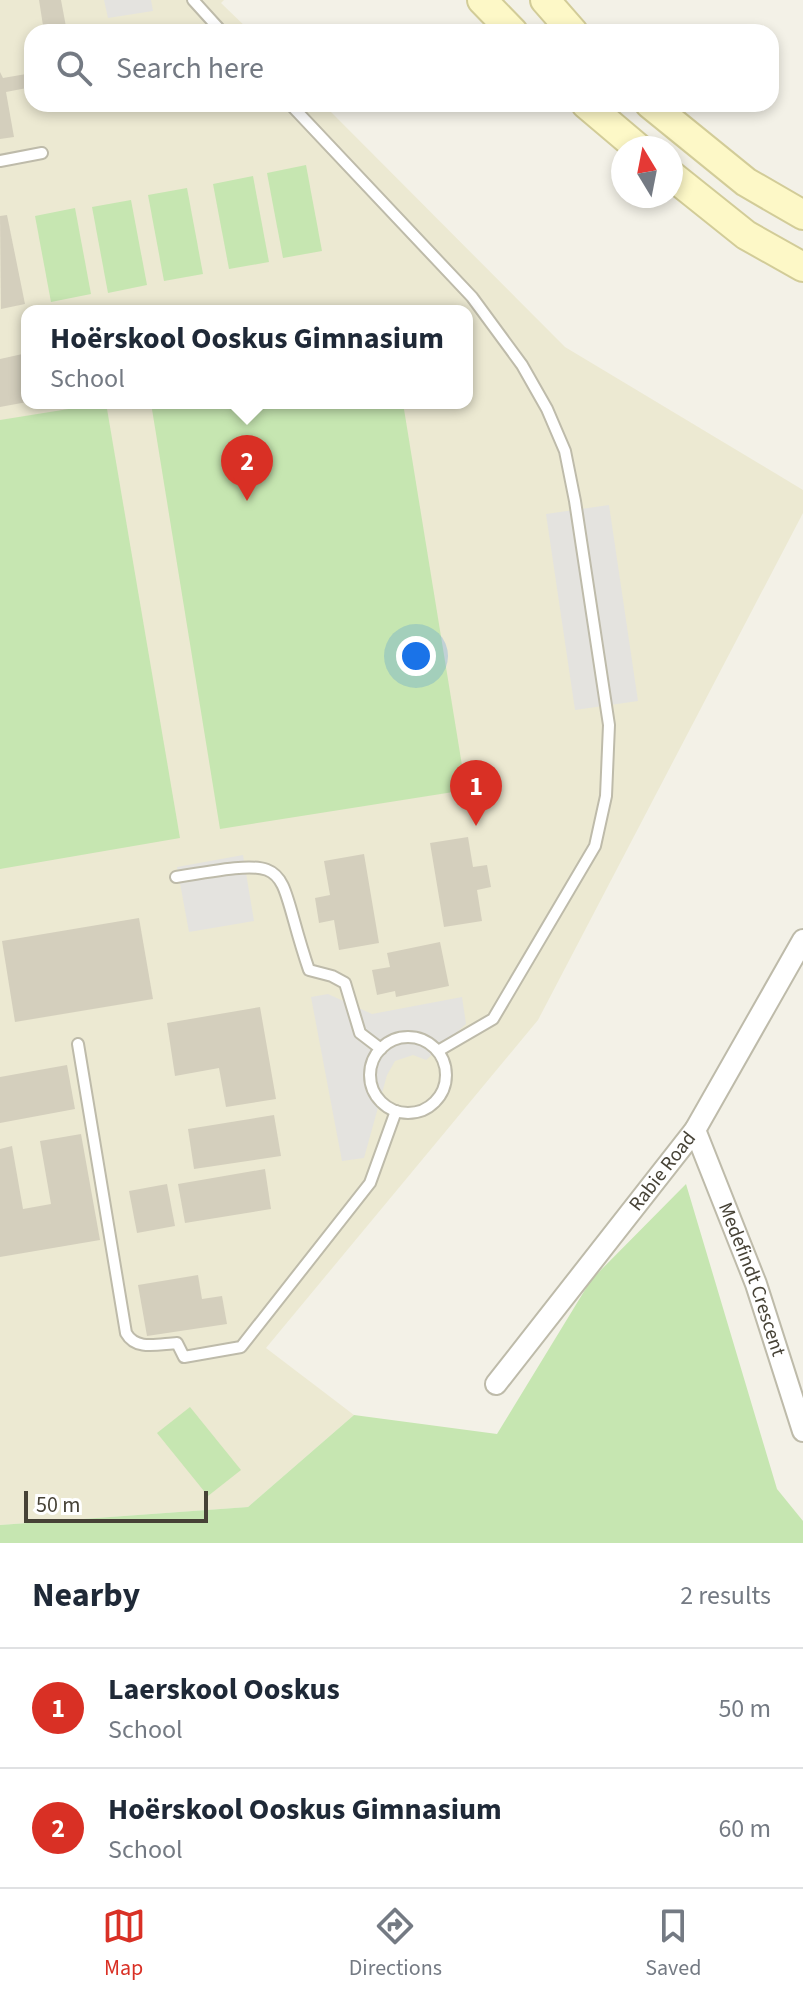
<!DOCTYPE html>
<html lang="en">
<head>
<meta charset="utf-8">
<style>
  :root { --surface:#fff; --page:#f6f6f7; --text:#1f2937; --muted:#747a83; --line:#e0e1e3; --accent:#d93025 }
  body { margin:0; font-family:"Source Sans 3",sans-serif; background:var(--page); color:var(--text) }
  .compass { position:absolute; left:611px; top:136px; width:72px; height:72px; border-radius:50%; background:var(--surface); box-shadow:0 4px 12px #0003; rotate:350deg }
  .scale { position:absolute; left:24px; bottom:20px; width:184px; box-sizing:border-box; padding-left:8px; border:4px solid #464236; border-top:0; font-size:22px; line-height:28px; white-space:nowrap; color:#464236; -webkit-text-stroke:6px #fff; paint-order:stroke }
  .you { position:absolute; left:416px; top:656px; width:28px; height:28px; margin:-20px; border:6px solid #fff; border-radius:50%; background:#1a73e8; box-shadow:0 0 0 12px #1a73e833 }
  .badge { display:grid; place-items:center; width:52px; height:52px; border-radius:50%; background:var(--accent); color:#fff; font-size:26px; font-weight:700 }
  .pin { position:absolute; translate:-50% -66px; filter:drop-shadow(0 2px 4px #0008) }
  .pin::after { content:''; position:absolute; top:42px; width:28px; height:24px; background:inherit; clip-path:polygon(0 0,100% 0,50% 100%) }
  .popup { position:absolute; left:21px; top:305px; width:452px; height:104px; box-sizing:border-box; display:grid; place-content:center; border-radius:16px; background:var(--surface); filter:drop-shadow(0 2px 6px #0005); font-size:26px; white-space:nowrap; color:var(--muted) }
  .popup b { font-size:30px; color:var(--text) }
  .popup::after { content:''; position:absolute; left:50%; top:100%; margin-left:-16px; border:16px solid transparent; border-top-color:var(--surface) }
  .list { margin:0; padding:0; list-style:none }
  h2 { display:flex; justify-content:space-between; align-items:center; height:104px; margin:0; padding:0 32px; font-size:34px }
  h2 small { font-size:26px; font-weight:400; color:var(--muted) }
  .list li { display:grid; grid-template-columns:52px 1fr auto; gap:24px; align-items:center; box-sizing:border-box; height:120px; padding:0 32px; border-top:2px solid var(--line) }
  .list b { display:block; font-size:30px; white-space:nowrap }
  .list p { margin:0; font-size:26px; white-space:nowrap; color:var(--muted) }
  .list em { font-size:26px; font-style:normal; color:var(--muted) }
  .icon { flex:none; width:44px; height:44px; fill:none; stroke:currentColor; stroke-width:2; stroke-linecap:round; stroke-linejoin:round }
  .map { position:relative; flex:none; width:803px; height:1543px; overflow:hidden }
  .search { position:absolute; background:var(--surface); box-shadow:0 4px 12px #0003; left:24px; right:24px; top:24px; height:88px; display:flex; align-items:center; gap:20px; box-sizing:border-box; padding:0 28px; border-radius:24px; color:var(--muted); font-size:30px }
  .sheet { height:344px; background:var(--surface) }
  nav { display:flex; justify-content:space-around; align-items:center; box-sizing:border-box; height:112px; border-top:2px solid var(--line); background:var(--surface); font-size:22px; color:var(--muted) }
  nav a { display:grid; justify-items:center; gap:4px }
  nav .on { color:var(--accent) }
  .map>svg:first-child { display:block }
</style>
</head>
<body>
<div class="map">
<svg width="803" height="1543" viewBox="0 0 803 1543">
  <rect width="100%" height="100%" fill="#f3f1e7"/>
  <path fill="#ece9d2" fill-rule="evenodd" d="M 0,0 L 224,0 L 221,3 L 251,32 L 32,32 L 32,104 L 323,104 L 565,347 L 803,490 L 803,513 L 538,1020 L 266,1348 L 354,1415 L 248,1507 L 0,1525 ZM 27,311 L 467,311 L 467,403 L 27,403 Z"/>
  <g fill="#c6e6b1">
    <path d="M 306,165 L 322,251 L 283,258 L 267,173 Z"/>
    <path d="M 253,176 L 269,262 L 229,269 L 213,184 Z"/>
    <path d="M 187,188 L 203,274 L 164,281 L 148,195 Z"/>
    <path d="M 131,200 L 147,285 L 108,293 L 92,207 Z"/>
    <path d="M 75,208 L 91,294 L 51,302 L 35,216 Z"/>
    <path d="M 106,403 L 180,838 L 0,869 L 0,420 Z"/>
    <path d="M 151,403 L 403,403 L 466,790 L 220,829 Z"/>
    <path d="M 686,1184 L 777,1489 L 803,1521 L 803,1543 L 0,1543 L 0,1525 L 248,1507 L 354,1415 L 497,1434 L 591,1280 Z"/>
    <path d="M 190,1407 L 241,1470 L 208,1496 L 157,1433 Z"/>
  </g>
  <g fill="#e4e3df">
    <path d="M 104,0 L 151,0 L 153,11 L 108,18 Z"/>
    <path d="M 609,505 L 638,701 L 575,710 L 546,514 Z"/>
    <path d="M 243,855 L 254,921 L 189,932 L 177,867 Z"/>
    <path d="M 328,994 L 372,1014 L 462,997 L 466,1024 L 426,1060 L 413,1055 L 395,1061 L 387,1075 L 364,1158 L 342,1161 L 311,997 Z"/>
  </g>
  <g fill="#d4cfbd">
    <path d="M 39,0 L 61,0 L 67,32 L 44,32 Z"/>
    <path d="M 0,72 L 3,78 L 32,73 L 32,87 L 6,92 L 14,137 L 0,139 Z"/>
    <path d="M 7,215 L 25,304 L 1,309 L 0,216 Z"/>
    <path d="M 27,353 L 27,402 L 0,407 L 0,359 Z"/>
    <path d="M 468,837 L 473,867 L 487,865 L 491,887 L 477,890 L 482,921 L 444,927 L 430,843 Z"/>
    <path d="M 364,854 L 379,943 L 339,950 L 334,920 L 319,923 L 315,898 L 330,895 L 324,861 Z"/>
    <path d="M 139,918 L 153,999 L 15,1022 L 2,941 Z"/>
    <path d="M 440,942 L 449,986 L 396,997 L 395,991 L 377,995 L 372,970 L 390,967 L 387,953 Z"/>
    <path d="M 260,1007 L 276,1099 L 226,1107 L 219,1068 L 175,1076 L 167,1023 Z"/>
    <path d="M 67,1065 L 75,1109 L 0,1123 L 0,1077 Z"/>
    <path d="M 274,1115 L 281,1156 L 194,1169 L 188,1129 Z"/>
    <path d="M 81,1134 L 100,1240 L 0,1257 L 0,1149 L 12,1146 L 23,1209 L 51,1204 L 40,1141 Z"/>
    <path d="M 265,1169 L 271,1209 L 185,1223 L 178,1184 Z"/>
    <path d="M 167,1184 L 175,1226 L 137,1233 L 129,1191 Z"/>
    <path d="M 198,1275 L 202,1299 L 222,1296 L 227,1324 L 147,1336 L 138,1285 Z"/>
  </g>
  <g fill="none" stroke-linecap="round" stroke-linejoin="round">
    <defs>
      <g id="lane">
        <path d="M 193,0 L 222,32"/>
        <path d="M 290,104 L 472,297 L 522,365 L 547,409 L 565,451 L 575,501 L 609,725 L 606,796 L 595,846 L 493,1019 L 438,1051"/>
        <path d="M 0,161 L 42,153"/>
        <path d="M 176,877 C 301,856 272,862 309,970 L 332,976 L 345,983 L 360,1033 L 381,1049"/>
        <circle cx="408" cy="1075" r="38"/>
        <path d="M 78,1044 L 126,1333 C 136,1351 158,1344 177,1343 L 184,1357 L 241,1347 L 370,1183 L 396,1111"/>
      </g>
      <g id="street">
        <path id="s1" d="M 695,1130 L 756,1284 L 803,1431"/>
        <path id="s2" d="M 496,1384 L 695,1130 L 803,940"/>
      </g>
      <g id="secondary">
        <path d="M 482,0 L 513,32"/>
        <path d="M 545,0 L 573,32"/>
        <path d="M 586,104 L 638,148"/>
        <path d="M 650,104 L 746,182 L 803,215"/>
        <path d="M 671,175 L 746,235 L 803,267"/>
      </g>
    </defs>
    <use href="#lane" stroke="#bebbaa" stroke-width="14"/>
    <use href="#street" stroke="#bebbaa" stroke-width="24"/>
    <use href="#secondary" stroke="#d2cc98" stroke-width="32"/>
    <use href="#lane" stroke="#fff" stroke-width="10"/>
    <use href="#street" stroke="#fff" stroke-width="20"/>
    <use href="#secondary" stroke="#fdf8c7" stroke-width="28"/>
  </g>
  <g text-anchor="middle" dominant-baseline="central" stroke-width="6" stroke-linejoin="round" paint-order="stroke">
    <g font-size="20" fill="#464236" stroke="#fff">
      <text stroke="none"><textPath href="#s2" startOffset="270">Rabie Road</textPath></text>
      <text stroke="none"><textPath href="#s1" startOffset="160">Medefindt Crescent</textPath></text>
    </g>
  </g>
</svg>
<svg class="compass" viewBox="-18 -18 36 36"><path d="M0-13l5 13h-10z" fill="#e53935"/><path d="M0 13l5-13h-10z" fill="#747a83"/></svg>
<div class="scale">50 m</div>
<div class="you"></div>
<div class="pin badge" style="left:476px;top:826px">1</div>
<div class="pin badge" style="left:247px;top:501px">2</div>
<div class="popup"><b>Hoërskool Ooskus Gimnasium</b>School</div>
<div class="search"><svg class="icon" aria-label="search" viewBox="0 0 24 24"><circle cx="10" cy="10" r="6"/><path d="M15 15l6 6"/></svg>Search here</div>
</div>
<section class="sheet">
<h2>Nearby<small>2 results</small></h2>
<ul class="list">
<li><span class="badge">1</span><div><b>Laerskool Ooskus</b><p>School</p></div><em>50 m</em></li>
<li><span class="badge">2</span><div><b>Hoërskool Ooskus Gimnasium</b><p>School</p></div><em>60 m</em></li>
</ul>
</section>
<nav>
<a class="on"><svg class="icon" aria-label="map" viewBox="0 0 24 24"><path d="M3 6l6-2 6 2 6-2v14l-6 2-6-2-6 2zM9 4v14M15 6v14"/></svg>Map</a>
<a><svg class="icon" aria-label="directions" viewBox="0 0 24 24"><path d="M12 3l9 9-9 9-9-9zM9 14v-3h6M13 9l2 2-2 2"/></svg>Directions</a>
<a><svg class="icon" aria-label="saved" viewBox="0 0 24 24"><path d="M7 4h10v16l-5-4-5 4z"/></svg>Saved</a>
</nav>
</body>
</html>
